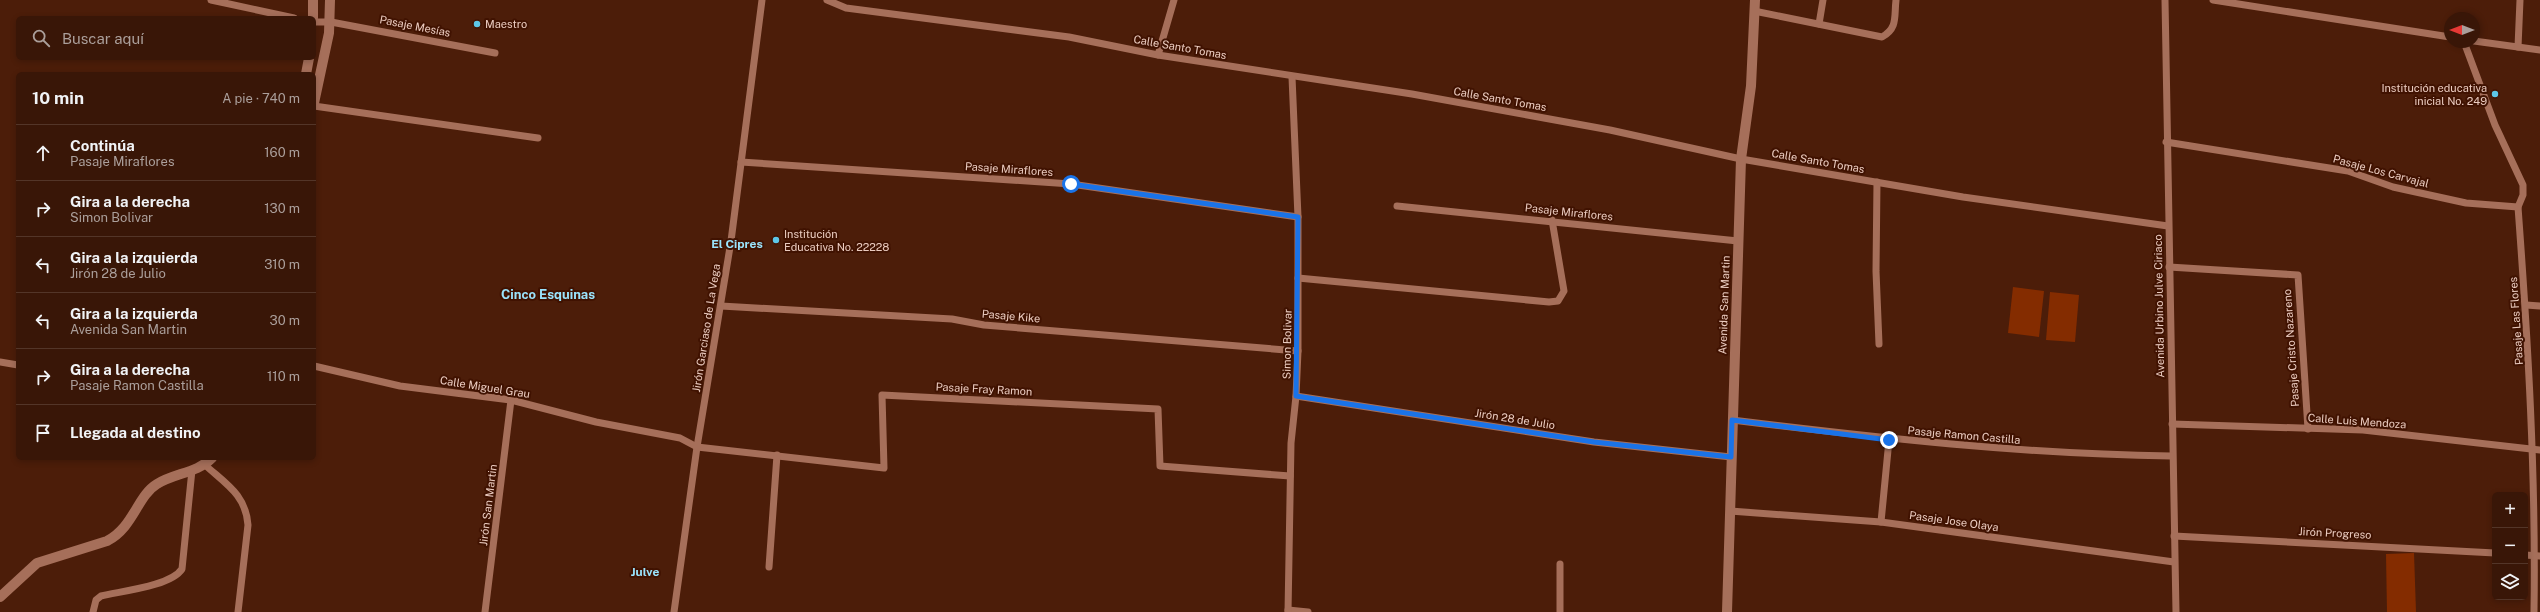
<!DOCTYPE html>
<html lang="es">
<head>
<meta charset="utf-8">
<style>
  :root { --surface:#391607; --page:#401f11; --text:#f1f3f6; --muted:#ab9f9b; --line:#533528 }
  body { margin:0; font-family:"Public Sans",sans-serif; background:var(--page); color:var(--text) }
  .controls { position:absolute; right:12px; bottom:12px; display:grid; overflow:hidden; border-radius:6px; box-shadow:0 2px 6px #0003 }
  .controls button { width:36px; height:36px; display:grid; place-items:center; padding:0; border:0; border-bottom:1px solid var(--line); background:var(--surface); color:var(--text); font:20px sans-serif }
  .compass { position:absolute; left:2444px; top:12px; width:36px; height:36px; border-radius:50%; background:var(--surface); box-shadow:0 2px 6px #0003; rotate:270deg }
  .stop { position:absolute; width:12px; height:12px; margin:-9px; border:3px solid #1a73e8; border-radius:50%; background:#fff }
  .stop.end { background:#1a73e8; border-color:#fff; box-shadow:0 1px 4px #0008 }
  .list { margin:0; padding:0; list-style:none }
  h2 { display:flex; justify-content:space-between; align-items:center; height:52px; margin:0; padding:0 16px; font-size:17px }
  h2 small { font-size:13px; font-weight:400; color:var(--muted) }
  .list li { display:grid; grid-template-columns:26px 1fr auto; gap:12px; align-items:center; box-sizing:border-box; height:56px; padding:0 16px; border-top:1px solid var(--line) }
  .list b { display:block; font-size:15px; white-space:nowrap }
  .list p { margin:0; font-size:13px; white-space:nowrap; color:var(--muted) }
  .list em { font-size:13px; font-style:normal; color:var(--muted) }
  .icon { flex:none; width:22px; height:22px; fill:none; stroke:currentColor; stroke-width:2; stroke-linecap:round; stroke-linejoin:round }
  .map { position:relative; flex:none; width:2540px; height:612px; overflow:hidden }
  .search { position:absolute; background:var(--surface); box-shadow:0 2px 6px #0003; left:16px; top:16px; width:300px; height:44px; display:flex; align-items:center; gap:10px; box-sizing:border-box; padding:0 14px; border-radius:6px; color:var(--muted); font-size:15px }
  .panel { position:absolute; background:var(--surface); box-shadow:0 2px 6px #0003; left:16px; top:72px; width:300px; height:388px; border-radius:6px }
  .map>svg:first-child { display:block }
</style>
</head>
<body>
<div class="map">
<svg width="2540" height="612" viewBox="0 0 2540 612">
  <rect width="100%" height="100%" fill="#4c1d09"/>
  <g fill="#842c00">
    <path d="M 2013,287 L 2044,291 L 2039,337 L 2008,333 Z"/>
    <path d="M 2050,292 L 2079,295 L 2075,342 L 2046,340 Z"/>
    <path d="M 2414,553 L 2416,612 L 2387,612 L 2386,554 Z"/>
  </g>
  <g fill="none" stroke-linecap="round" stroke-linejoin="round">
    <g stroke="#a66f5a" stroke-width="7">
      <path d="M 211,0 L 294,18"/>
      <path d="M 827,0 L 846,8 L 1069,37 L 1158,55 L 1412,94 L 1610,130 L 1741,159 L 1963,197 L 2168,226"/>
      <path d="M 2165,0 L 2176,612"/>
      <path d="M 2213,0 L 2450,37"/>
      <path d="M 1754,11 L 1882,37 C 1898,28 1894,17 1896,0"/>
      <path d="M 314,22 L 331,22 L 495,53"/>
      <path d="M 1819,24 L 1823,0"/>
      <path d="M 2474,41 L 2540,50"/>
      <path d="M 2464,42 L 2495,125 L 2523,185 L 2523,195 L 2518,207 C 2528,342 2536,476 2534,612"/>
      <path d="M 2518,47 L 2520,0"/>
      <path d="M 1158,55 L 1174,0"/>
      <path d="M 314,106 L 538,138"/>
      <path d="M 2166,142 L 2348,171 L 2393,187 L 2466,203 L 2518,207"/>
      <path d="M 741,162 L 1071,184 L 1298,217"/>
      <path d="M 1877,182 L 1876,271 L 1879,344"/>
      <path d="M 1397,206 L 1738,241"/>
      <path d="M 2169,267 L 2298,275 L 2308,429"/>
      <path d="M 1298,278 L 1549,302 L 1558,301 L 1564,291 L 1552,220"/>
      <path d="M 2526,305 L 2540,306"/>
      <path d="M 721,306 L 952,319 L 984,325 L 1298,351"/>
      <path d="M 0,362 L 18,365"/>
      <path d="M 314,366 L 400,386 L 511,400 L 596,422 L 680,438 L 697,447 L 884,468 L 882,395 L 1158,409 L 1160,466 L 1290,476"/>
      <path d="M 1296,396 L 1594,442 L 1731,457"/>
      <path d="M 1732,420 C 1878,438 2024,454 2171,456"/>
      <path d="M 2172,424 L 2363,430 L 2540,450"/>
      <path d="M 205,465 C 226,484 246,495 248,525 L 238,612"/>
      <path d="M 1730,511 L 1881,522 L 2174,562"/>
      <path d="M 1881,522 L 1889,440"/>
      <path d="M 2174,536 L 2495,553"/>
      <path d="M 2525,555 L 2540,556"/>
      <path d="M 769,567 L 777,455"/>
      <path d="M 1288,610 L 1308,612"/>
      <path d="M 93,612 L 96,600 L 101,596 C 122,591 171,586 182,569 L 192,470"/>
      <path d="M 485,612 L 511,400"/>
      <path d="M 674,612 L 697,447 L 731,241 L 762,0"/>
      <path d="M 1288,612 L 1291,443 L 1296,396 L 1298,351 L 1298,217 L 1292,77"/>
      <path d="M 1560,612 L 1560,564"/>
    </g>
    <g stroke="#a66f5a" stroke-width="10">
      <path d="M 313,0 L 313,18"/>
      <path d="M 306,74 L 309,58"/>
      <path d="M 314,103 L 329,33 L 330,0"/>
      <path d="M 0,597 L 37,563 L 107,541 C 134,527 137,496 157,484 C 175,473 197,473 212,458"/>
      <path d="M 1727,612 L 1741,159 L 1751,86 L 1755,0"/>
    </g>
  </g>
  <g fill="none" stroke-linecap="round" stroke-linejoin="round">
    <path stroke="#1a73e8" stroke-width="5" d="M 1071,184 L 1298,217 L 1296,396 L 1594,442 L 1731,457 L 1732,420 L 1889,440"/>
  </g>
  <g fill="#5dc7e8" stroke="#401201" stroke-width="1.5">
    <circle cx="477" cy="24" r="4"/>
    <circle cx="2495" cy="94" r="4"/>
    <circle cx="776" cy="240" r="4"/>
  </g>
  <g text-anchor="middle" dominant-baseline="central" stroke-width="4" stroke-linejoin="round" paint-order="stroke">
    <g font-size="11" fill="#ebccc0" stroke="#401201" text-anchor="start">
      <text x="485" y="24">Maestro</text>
      <text x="2487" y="88" text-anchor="end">Institución educativa<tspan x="2487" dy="13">inicial No. 249</tspan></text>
      <text x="784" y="234">Institución<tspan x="784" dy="13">Educativa No. 22228</tspan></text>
    </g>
    <g font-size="11" fill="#ebccc0" stroke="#401201">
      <text transform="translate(415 26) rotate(11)">Pasaje Mesías</text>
      <text transform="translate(1180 47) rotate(10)">Calle Santo Tomas</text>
      <text transform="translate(1500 99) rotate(10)">Calle Santo Tomas</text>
      <text transform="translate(1818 161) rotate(10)">Calle Santo Tomas</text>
      <text transform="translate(1009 169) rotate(4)">Pasaje Miraflores</text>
      <text transform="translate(2381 171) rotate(15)">Pasaje Los Carvajal</text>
      <text transform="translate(1569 212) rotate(6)">Pasaje Miraflores</text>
      <text transform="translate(1724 305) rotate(-88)">Avenida San Martin</text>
      <text transform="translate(2159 306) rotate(-91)">Avenida Urbino Julve Ciriaco</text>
      <text transform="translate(1011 316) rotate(5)">Pasaje Kike</text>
      <text transform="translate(2516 321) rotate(-94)">Pasaje Las Flores</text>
      <text transform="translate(706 328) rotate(-81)">Jirón Garciaso de La Vega</text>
      <text transform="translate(1287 344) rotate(-89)">Simon Bolivar</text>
      <text transform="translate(2291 348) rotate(-94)">Pasaje Cristo Nazareno</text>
      <text transform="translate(485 387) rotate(9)">Calle Miguel Grau</text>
      <text transform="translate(984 389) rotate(3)">Pasaje Fray Ramon</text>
      <text transform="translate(1515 419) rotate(9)">Jirón 28 de Julio</text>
      <text transform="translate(2357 421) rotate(4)">Calle Luis Mendoza</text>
      <text transform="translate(1964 435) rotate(5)">Pasaje Ramon Castilla</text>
      <text transform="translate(488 505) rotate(-83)">Jirón San Martin</text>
      <text transform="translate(1954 521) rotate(8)">Pasaje Jose Olaya</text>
      <text transform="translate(2335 533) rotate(3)">Jirón Progreso</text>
    </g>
    <g font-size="12" font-weight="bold" fill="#9ae3fc" stroke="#401201">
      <text x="737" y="244">El Cipres</text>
      <text x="645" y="572">Julve</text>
    </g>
    <g font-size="13" font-weight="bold" fill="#9ae3fc" stroke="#401201">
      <text x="548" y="294">Cinco Esquinas</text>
    </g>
  </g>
</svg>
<div class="controls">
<button>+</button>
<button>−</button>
<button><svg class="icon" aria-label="layers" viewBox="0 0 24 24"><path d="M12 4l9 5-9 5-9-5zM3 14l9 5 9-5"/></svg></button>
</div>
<svg class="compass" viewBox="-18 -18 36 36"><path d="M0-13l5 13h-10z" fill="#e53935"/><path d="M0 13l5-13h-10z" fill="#ab9f9b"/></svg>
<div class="stop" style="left:1071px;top:184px"></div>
<div class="stop end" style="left:1889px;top:440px"></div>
<div class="search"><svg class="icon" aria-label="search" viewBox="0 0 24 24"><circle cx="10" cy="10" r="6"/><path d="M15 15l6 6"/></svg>Buscar aquí</div>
<section class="panel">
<h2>10 min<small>A pie · 740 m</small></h2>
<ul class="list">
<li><svg class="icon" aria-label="ahead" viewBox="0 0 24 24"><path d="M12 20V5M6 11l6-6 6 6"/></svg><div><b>Continúa</b><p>Pasaje Miraflores</p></div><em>160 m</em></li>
<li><svg class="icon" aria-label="right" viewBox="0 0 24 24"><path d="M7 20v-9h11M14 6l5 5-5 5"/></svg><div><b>Gira a la derecha</b><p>Simon Bolivar</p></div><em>130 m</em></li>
<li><svg class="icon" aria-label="left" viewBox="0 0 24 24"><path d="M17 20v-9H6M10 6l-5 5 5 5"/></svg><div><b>Gira a la izquierda</b><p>Jirón 28 de Julio</p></div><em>310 m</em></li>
<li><svg class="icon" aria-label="left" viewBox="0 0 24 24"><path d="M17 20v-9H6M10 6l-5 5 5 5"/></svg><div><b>Gira a la izquierda</b><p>Avenida San Martin</p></div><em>30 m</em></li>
<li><svg class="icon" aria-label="right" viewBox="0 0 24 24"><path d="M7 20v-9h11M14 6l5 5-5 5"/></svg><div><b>Gira a la derecha</b><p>Pasaje Ramon Castilla</p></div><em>110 m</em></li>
<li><svg class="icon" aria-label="arrive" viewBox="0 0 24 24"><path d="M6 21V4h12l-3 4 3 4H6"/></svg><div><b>Llegada al destino</b></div></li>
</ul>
</section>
</div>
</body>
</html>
